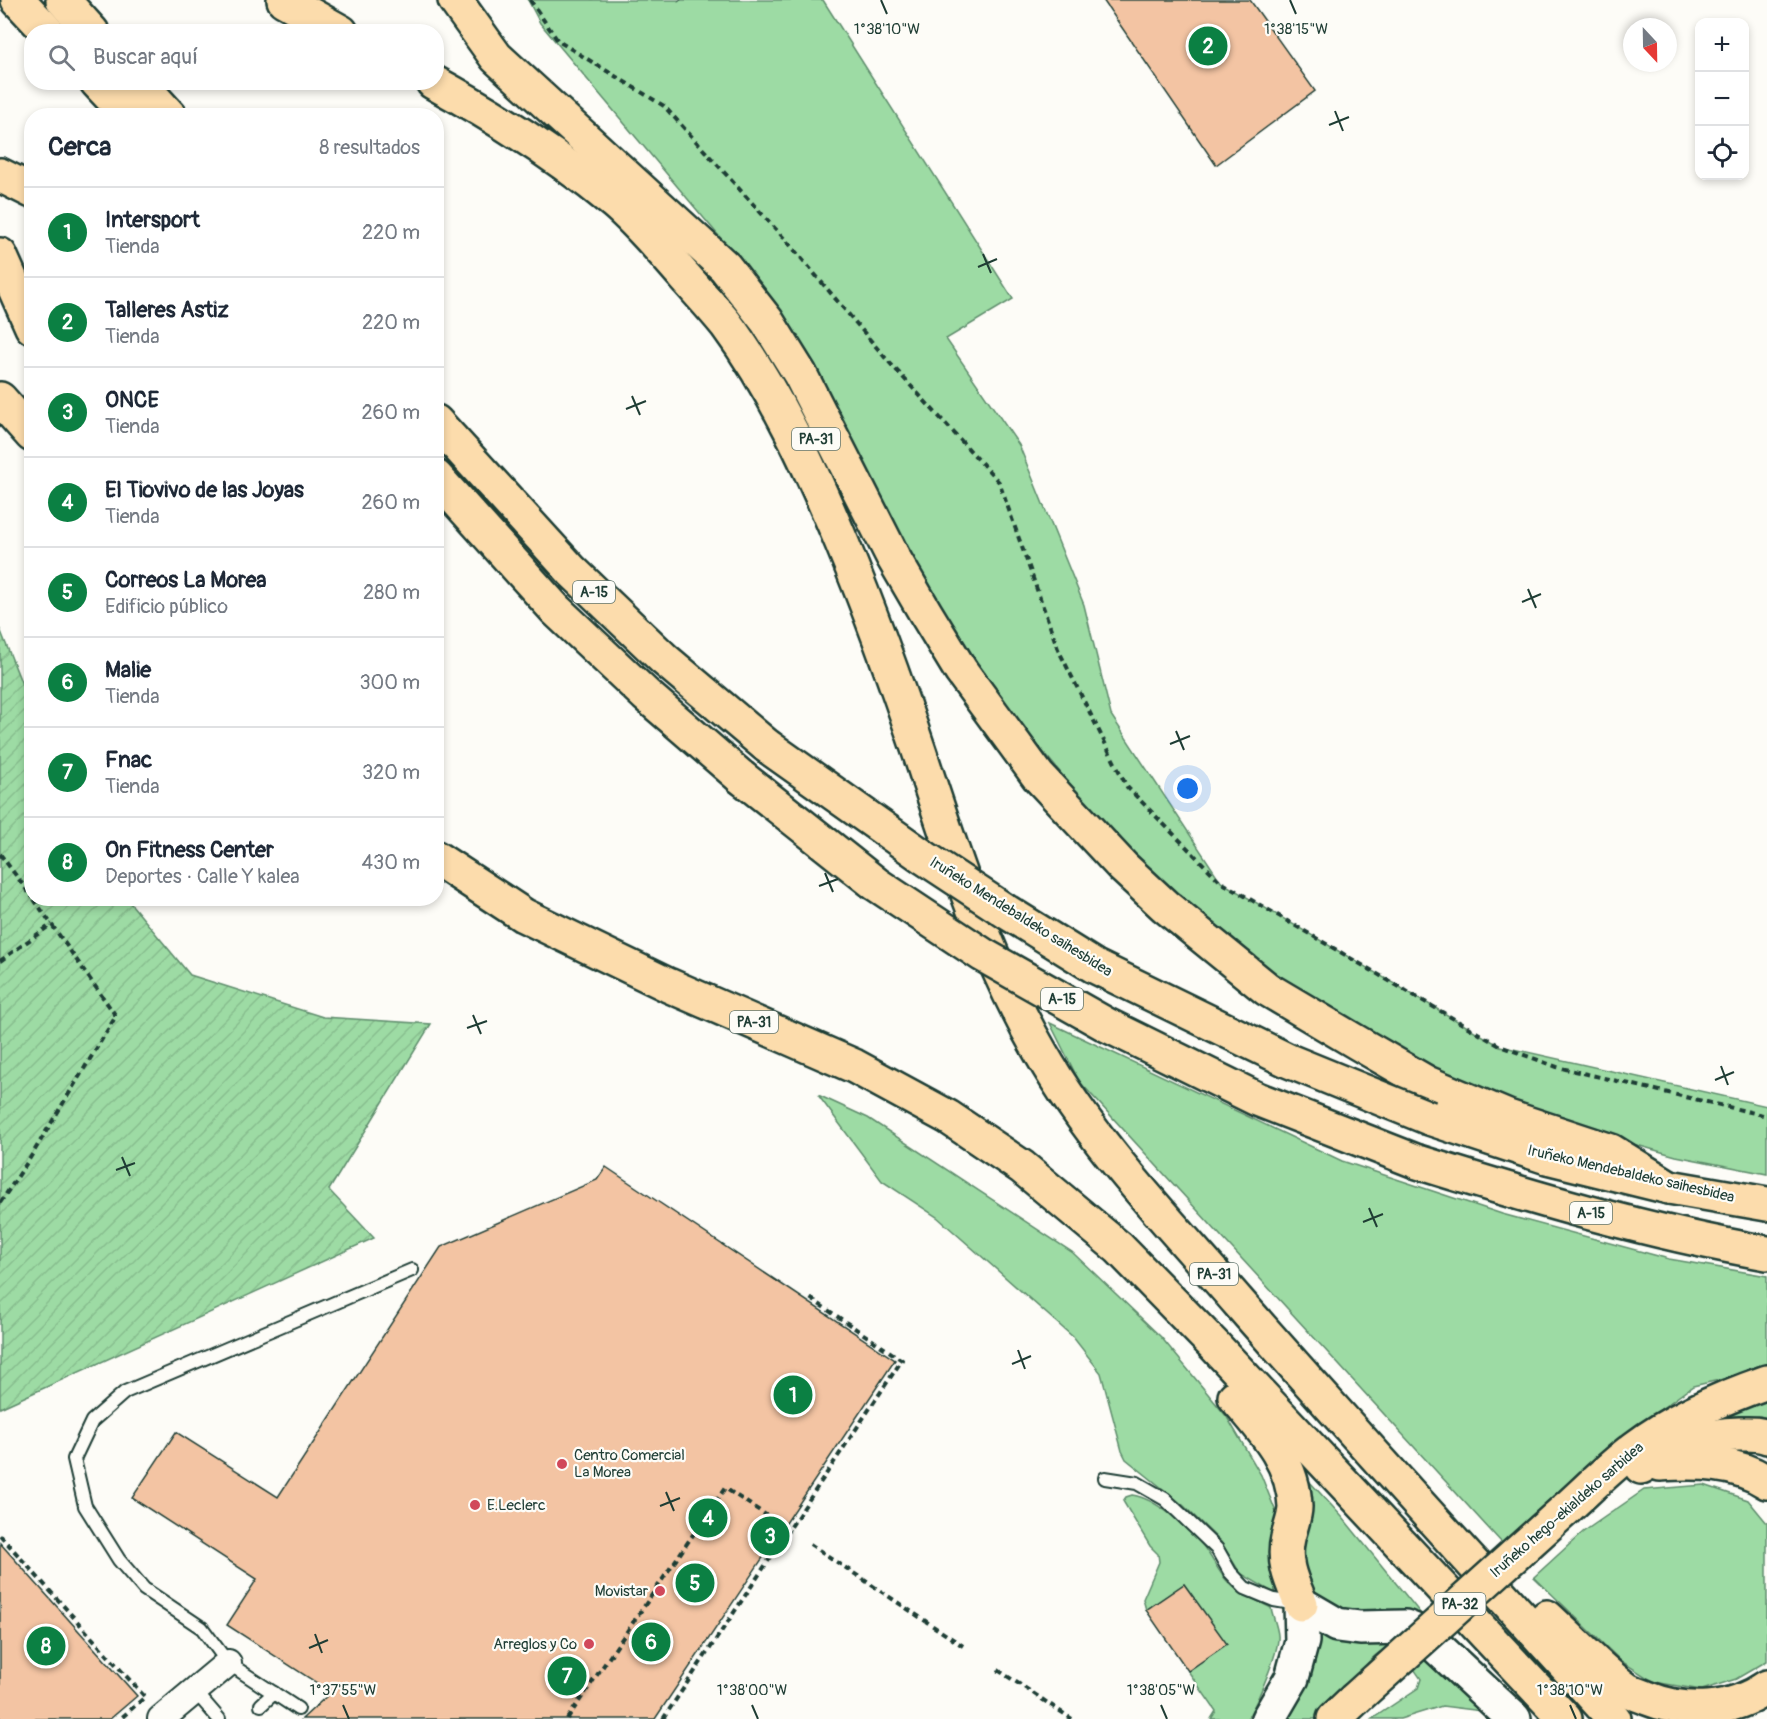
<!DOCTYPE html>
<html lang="es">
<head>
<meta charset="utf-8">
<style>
  :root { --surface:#fff; --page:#f6f6f7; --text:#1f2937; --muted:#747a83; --line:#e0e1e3; --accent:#0b8043 }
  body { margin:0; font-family:Pangolin,sans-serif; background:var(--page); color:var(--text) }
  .controls { position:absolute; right:18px; top:18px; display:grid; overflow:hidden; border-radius:12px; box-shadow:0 3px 9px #0003 }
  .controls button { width:54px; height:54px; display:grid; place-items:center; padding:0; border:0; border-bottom:2px solid var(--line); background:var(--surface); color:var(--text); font:30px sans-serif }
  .compass { position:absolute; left:1623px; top:18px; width:54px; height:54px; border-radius:50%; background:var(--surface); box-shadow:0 3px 9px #0003; rotate:158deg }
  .you { position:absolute; left:1188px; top:789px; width:21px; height:21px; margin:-15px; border:4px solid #fff; border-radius:50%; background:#1a73e8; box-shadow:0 0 0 9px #1a73e833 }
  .badge { display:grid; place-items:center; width:39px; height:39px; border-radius:50%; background:var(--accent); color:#fff; font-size:20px; font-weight:700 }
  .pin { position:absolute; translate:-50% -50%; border:3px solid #fff; box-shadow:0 2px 6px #0006 }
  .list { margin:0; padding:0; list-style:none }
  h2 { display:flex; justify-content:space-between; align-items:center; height:78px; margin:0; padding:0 24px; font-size:26px }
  h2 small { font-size:20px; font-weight:400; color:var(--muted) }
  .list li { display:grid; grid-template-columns:39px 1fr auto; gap:18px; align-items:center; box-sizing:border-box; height:90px; padding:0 24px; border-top:2px solid var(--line) }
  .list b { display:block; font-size:22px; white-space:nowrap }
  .list p { margin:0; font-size:20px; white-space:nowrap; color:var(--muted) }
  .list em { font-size:20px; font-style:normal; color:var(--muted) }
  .icon { flex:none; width:33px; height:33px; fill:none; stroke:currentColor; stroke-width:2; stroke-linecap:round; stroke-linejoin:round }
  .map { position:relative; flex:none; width:1767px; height:1719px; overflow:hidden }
  .search { position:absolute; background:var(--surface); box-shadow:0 3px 9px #0003; left:24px; top:24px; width:420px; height:66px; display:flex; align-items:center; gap:15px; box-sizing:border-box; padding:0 21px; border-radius:24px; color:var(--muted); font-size:22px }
  .panel { position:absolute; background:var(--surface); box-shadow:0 3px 9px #0003; left:24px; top:108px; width:420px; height:798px; border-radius:24px }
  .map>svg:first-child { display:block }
</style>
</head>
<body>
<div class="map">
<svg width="1767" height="1719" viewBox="0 0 1767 1719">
  <defs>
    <pattern id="garden-furrows" width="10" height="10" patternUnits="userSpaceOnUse" patternTransform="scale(1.5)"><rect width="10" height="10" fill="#9ddba4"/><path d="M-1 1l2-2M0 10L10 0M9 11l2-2" fill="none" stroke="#87bd8e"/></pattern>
  </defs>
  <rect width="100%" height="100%" fill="#fdfcf7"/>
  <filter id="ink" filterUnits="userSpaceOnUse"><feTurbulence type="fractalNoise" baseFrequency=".0167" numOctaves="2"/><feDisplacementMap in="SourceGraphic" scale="12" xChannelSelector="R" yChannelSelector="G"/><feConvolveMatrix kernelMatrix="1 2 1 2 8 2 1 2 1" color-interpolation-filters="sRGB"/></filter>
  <g filter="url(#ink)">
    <g fill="#9ddba4" stroke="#5e8c6c" stroke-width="1.5">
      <path d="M 528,0 L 823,0 L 1013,299 L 946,339 L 1019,445 L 1084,605 L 1111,715 L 1221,882 L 1500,1046 L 1767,1106 L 1767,1174 L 1676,1156 L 1536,1117 L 1375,1041 L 1248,956 L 1112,835 L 983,679 L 900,537 L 822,378 L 755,279 L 540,23 Z"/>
      <path d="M 1050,1023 L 1342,1161 L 1502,1214 L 1669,1259 L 1767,1276 L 1767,1369 L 1693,1386 L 1599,1454 L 1502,1543 L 1079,1081 Z"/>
      <path d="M 818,1095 L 868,1118 L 1072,1252 L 1161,1337 L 1227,1417 L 1261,1475 L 1278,1517 L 1278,1581 L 1274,1593 L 1240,1573 L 1221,1542 L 1183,1505 L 1126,1459 L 1122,1451 L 1101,1373 L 1073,1337 L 937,1217 L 882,1181 Z"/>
      <path d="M 1767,1397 L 1767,1418 L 1760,1416 L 1705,1424 Z"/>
      <path d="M 1309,1481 L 1343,1518 L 1425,1619 L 1330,1608 L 1314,1593 L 1303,1571 L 1300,1560 L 1310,1506 Z"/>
      <path d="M 1704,1485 L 1748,1500 L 1767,1523 L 1767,1661 L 1736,1679 L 1702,1690 L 1654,1682 L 1621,1661 L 1534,1577 L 1583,1532 L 1644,1490 Z"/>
      <path d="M 1132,1495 C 1156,1498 1188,1528 1203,1546 C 1212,1557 1218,1571 1227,1581 C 1239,1594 1255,1599 1271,1608 C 1273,1617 1277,1626 1278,1635 C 1280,1650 1256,1705 1247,1719 L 1211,1719 L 1216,1711 L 1188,1671 L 1226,1644 L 1184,1584 L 1146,1610 L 1143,1599 L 1159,1562 L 1158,1554 L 1150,1546 L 1123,1501 L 1126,1497 Z"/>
      <path d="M 1309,1620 L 1405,1636 L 1482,1711 L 1442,1706 L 1400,1719 L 1372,1719 L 1418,1688 L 1421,1679 C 1413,1667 1399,1645 1382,1651 C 1369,1657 1348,1689 1337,1700 C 1331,1706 1324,1713 1317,1719 L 1278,1719 Z"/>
    </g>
    <path fill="url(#garden-furrows)" stroke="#5e8c6c" stroke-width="1.5" d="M 0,629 L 31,707 L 32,898 L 127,899 L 190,975 L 323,1017 L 431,1024 L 329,1190 L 374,1238 L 0,1408 Z"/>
    <g fill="#f3c4a3" stroke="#1f3d34" stroke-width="1.5">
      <path d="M 1103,0 L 1250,0 L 1315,91 L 1216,165 Z"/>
      <path d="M 606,1167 L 895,1360 L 655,1719 L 302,1719 L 331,1692 L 227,1625 L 257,1579 L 132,1498 L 176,1432 L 278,1497 L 441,1247 L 597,1180 Z"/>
      <path d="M 0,1543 L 137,1696 L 110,1719 L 0,1719 Z"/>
      <path d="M 1184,1584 L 1227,1644 L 1188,1671 L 1146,1610 Z"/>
    </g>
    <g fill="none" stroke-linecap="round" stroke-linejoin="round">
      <defs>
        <g id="lane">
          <path d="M 1105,1478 L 1137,1483 L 1165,1499 L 1217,1549 L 1230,1572 L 1245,1588 L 1274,1600 L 1297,1604"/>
          <path d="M 194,1690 L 219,1719"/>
          <path d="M 261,1705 L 274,1693"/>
          <path d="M 298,1709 L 228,1663 L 202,1628 L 144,1589 L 119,1560 L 85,1506 L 74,1459 L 92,1421 L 125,1392 L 412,1270"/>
        </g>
        <path id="street" d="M 161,1719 L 228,1663"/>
        <g id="secondary">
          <path d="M 1301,1604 L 1337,1625 L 1360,1628 L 1405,1627 L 1423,1634 L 1514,1719"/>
          <path d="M 1268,1719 L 1292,1678 L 1302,1641 L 1301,1604"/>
        </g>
        <g id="highway">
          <path d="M 18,0 L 48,32"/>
          <path d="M 63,0 L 92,32"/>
          <path d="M 284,0 L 341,32"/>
          <path d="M 455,0 L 496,57 L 725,267 L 767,321 L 800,374 L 893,557 L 925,612 L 961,671 L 1038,776 L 1123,867 L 1165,906 L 1267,989 L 1358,1043 L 1427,1083 L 1508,1117 L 1611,1151 L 1669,1187"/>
          <path d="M 97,82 L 129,116"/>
          <path d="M 139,82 L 170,116"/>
          <path d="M 433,82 C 497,117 558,156 614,202 C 640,224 663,252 685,277 C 699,293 713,308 726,324 C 775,390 810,467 842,543 C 871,613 897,685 921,757 C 954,858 987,960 1041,1053 C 1094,1146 1170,1223 1240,1304 C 1363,1444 1489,1581 1614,1719"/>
          <path d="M 0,175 L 32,191"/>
          <path d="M 0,255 L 32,327"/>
          <path d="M 0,399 L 32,435"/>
          <path d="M 436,422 L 572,571 L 664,659 L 767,746"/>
          <path d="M 436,477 L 556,610 L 646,695 L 741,777"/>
          <path d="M 436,858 L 523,915 L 668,985 L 854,1066 L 948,1117 L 1022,1167 L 1119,1248 L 1215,1346 L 1565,1719"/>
          <path d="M 1429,1118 L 1547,1157 L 1669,1187 L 1767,1204"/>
          <path d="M 1418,1162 C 1533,1198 1648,1232 1767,1253"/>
          <path d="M 1235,1397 C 1263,1430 1294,1462 1295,1507 C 1295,1517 1290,1528 1288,1538 C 1282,1563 1292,1582 1301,1604"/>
          <path d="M 1660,1464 C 1697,1462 1735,1461 1767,1482"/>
          <path d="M 1641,1467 C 1672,1449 1703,1434 1739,1434 C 1749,1434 1758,1433 1767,1437"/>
          <path d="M 1566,1509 C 1589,1488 1611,1466 1635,1448 C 1674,1418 1721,1398 1767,1382"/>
          <path d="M 1547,1617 C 1573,1641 1598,1668 1626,1689 C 1632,1693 1641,1695 1647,1698 C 1687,1714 1731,1712 1767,1687"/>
          <path d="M 1334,1719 L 1354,1700"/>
        </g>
      </defs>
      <use href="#lane" stroke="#1f3d34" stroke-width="16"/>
      <use href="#street" stroke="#1f3d34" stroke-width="30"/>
      <use href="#secondary" stroke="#1f3d34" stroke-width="38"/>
      <use href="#highway" stroke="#1f3d34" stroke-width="38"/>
      <g stroke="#1f3d34" stroke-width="4" stroke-dasharray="6 4.5" stroke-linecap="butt">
        <path d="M 530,0 L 558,41 L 664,106 L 791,246 L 888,361 L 999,482 L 1058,649 L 1127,787 L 1221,882 L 1500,1046 L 1557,1067 L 1767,1116"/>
        <path d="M 679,0 L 680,1"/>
        <path d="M 0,854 L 32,897"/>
        <path d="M 0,961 L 52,924"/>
        <path d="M 0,1203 L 30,1158 L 116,1016 L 33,898"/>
        <path d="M 0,1535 L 145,1697 L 120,1719"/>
        <path d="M 810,1544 L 963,1646"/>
        <path d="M 998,1670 L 1072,1719"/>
        <path d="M 567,1719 L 725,1488 L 790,1531"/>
        <path d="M 663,1719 L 902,1360 L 810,1298"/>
      </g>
      <use href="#lane" stroke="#fdfcf7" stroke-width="12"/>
      <use href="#street" stroke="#fdfcf7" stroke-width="26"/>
      <use href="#secondary" stroke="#fdfcf7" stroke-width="33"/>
      <use href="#highway" stroke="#fcdcac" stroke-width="33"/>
      <defs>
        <g id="highway-bridge">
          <path d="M 767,746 L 925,858 L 1007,912 L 1094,966 L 1289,1061 L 1429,1118"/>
          <path d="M 741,777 L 876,884 L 983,955 L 1107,1025 L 1257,1099 L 1418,1162"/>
          <path d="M 1354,1700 L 1566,1509"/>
        </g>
      </defs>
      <use href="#highway-bridge" stroke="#1f3d34" stroke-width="38" stroke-linecap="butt"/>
      <use href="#highway-bridge" stroke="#fcdcac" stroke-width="33"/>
    </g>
  </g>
  <path fill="none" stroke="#1f3d34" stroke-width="2" d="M 881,0 L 887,14M 1290,0 L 1296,14M 1335,111 L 1343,131M 1329,125 L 1349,117M 983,254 L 991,273M 978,267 L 997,259M 632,396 L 640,415M 626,409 L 646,401M 1528,589 L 1536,608M 1522,602 L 1541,594M 1176,731 L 1184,750M 1170,744 L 1190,736M 825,873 L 833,892M 819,886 L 838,879M 473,1015 L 481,1034M 467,1028 L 487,1021M 1721,1066 L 1728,1085M 1715,1080 L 1734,1072M 122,1157 L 130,1176M 116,1170 L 135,1163M 1369,1208 L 1377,1227M 1363,1222 L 1383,1214M 1018,1350 L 1025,1369M 1012,1364 L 1031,1356M 666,1492 L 674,1511M 660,1506 L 680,1498M 315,1634 L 322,1653M 309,1648 L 328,1640M 343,1705 L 349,1719M 752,1705 L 758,1719M 1161,1705 L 1167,1719M 1570,1705 L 1576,1719"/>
  <g fill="#d1495b" stroke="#fdfcf7" stroke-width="2">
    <circle cx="562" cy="1464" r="6"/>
    <circle cx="475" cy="1505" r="6"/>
    <circle cx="660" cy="1591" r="6"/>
    <circle cx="589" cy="1644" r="6"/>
  </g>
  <g text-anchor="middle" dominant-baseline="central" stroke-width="4.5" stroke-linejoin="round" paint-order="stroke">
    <g fill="#fdfcf7" stroke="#62766e" stroke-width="1.5">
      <rect x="792" y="428" width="48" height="22" rx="4.5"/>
      <rect x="573" y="581" width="42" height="22" rx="4.5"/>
      <rect x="1041" y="988" width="42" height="22" rx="4.5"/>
      <rect x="730" y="1011" width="48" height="22" rx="4.5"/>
      <rect x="1570" y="1202" width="42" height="22" rx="4.5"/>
      <rect x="1190" y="1263" width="48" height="22" rx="4.5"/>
      <rect x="1434.5" y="1593" width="51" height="22" rx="4.5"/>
    </g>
    <g font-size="14" font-weight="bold" fill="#1f3d34">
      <text x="816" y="439">PA-31</text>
      <text x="594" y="592">A-15</text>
      <text x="1062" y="999">A-15</text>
      <text x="754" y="1022">PA-31</text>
      <text x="1591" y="1213">A-15</text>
      <text x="1214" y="1274">PA-31</text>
      <text x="1460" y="1604">PA-32</text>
    </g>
    <g font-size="15" fill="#1f3d34" stroke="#fdfcf7">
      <text transform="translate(1021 917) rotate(32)">Iruñeko Mendebaldeko saihesbidea</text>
      <text transform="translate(1631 1174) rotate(13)">Iruñeko Mendebaldeko saihesbidea</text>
      <text transform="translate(1567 1510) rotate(-41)">Iruñeko hego-ekialdeko sarbidea</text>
    </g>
    <g font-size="15" fill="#1f3d34" stroke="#fdfcf7" text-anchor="start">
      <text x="574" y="1455">Centro Comercial<tspan x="574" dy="17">La Morea</tspan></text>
      <text x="487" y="1505">E.Leclerc</text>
      <text x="648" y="1591" text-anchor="end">Movistar</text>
      <text x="577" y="1644" text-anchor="end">Arreglos y Co</text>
    </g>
  </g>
  <g font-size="15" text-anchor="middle" fill="#1f3d34" stroke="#fdfcf7" stroke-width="4.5" stroke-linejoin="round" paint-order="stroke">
    <text x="1296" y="34">1°38'15"W</text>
    <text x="887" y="34">1°38'10"W</text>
    <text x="343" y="1695">1°37'55"W</text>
    <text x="752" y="1695">1°38'00"W</text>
    <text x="1161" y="1695">1°38'05"W</text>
    <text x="1570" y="1695">1°38'10"W</text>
  </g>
</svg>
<div class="controls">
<button>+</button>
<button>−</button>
<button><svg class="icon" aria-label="locate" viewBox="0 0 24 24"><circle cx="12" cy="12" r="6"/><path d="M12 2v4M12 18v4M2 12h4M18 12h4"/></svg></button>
</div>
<svg class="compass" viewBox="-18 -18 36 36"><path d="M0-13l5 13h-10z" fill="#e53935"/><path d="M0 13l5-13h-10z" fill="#747a83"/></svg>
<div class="you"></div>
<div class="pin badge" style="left:793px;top:1395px">1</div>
<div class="pin badge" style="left:1208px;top:46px">2</div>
<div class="pin badge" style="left:770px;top:1536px">3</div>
<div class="pin badge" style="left:708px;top:1518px">4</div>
<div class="pin badge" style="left:695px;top:1583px">5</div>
<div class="pin badge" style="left:651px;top:1642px">6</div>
<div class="pin badge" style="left:567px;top:1676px">7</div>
<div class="pin badge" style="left:46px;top:1646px">8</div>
<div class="search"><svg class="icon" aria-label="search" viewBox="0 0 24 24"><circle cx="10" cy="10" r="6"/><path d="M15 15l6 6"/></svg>Buscar aquí</div>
<section class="panel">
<h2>Cerca<small>8 resultados</small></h2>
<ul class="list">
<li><span class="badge">1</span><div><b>Intersport</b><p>Tienda</p></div><em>220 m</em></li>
<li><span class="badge">2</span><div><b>Talleres Astiz</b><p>Tienda</p></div><em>220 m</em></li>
<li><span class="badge">3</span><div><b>ONCE</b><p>Tienda</p></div><em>260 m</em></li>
<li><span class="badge">4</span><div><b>El Tiovivo de las Joyas</b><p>Tienda</p></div><em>260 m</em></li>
<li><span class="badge">5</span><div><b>Correos La Morea</b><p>Edificio público</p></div><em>280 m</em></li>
<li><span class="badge">6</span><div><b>Malie</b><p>Tienda</p></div><em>300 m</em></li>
<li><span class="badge">7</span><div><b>Fnac</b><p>Tienda</p></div><em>320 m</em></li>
<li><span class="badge">8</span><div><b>On Fitness Center</b><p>Deportes · Calle Y kalea</p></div><em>430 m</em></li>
</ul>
</section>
</div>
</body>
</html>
